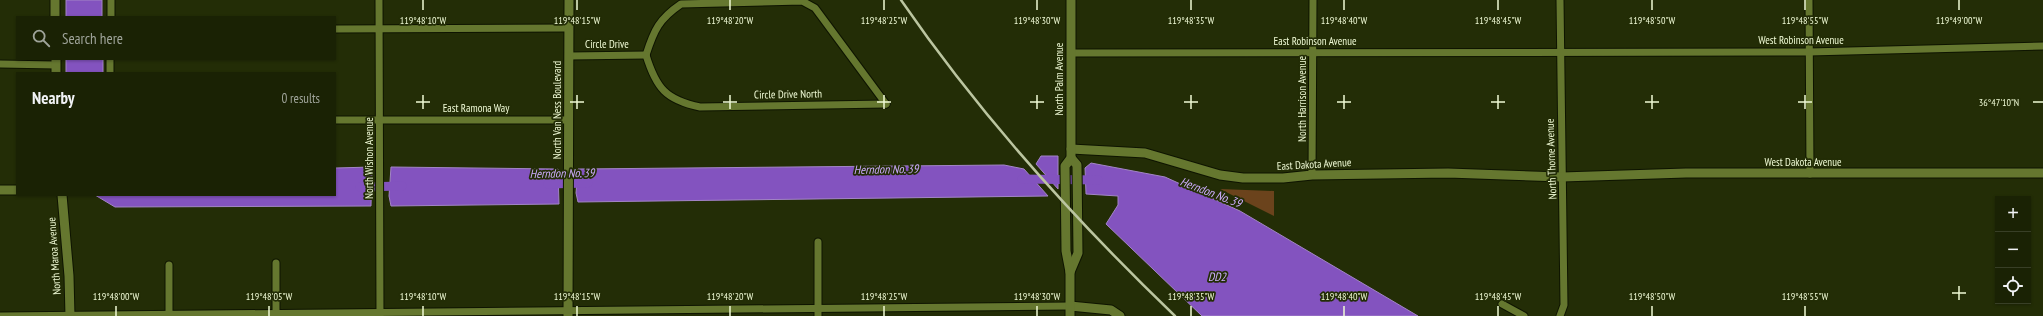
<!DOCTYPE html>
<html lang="en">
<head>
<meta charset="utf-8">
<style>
  :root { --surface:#1a2204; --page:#272f13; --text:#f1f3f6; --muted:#9fa49a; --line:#383f26 }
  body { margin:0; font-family:"PT Sans Narrow",sans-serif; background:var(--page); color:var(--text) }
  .controls { position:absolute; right:12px; bottom:12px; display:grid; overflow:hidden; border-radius:0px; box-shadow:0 1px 3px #0004 }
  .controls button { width:36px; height:36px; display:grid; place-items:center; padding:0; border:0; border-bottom:1px solid var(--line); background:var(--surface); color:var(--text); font:20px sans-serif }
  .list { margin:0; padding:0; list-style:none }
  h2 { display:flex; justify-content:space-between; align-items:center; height:52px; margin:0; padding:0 16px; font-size:17px }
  h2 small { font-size:13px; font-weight:400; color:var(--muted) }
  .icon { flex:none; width:22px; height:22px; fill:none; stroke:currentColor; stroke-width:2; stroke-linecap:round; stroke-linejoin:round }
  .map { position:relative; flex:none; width:2043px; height:316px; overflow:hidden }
  .search { position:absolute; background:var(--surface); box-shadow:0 1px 3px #0004; left:16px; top:16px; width:320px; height:44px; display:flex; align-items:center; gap:10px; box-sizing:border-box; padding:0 14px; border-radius:0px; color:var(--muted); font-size:15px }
  .panel { position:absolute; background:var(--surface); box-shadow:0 1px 3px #0004; left:16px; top:72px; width:320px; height:124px; border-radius:0px }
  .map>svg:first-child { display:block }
</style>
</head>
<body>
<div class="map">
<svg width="2043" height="316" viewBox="0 0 2043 316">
  <rect width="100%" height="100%" fill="#232d06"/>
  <path fill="#6b431c" d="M 1220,189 L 1274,191 L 1274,216 Z"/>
  <g fill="#8353bf" stroke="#a385c6">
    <rect x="66" y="0" width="36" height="17"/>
    <rect x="66" y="59" width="37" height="14"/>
    <path d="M 1041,156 L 1058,156 L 1058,189 L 1036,164 Z"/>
    <path d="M 1091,163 L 1165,177 L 1240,211 L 1418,316 L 1202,316 L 1106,224 L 1118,205 L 1118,196 L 1086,194 L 1085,168 Z"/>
    <path d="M 1004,165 L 1024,169 L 1048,196 L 578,202 L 576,193 L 578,169 Z"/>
    <path d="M 372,167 L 371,206 L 115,207 L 95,195 L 335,195 L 335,168 Z"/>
    <path d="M 391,167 L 558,169 L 559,204 L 391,206 L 389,196 Z"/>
  </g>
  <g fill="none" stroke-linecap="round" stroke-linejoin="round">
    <g stroke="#8353bf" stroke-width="9">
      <path d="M 1022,179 L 1098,180"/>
      <path d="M 548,184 L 588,183"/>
      <path d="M 360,187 L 402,186"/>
    </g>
    <defs>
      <g id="street">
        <path d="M 111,0 L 111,17"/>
        <path d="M 379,0 L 380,316"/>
        <path d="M 1560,0 L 1564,305 L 1560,316"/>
        <path d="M 1809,0 L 1810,174"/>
        <path d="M 335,29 L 568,28"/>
        <path d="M 1071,53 L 1809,52 L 2043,46"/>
        <path d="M 646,55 C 654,30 659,19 681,4 L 802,1 L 815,8 L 886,104"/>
        <path d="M 646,55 C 656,88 666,100 700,107 L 886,104"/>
        <path d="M 569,56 L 646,55"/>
        <path d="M 0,64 L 56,65"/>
        <path d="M 110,73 L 110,59"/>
        <path d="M 335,120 L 569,120"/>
        <path d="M 1312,175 L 1313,0"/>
        <path d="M 818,242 L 818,316"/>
        <path d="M 276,263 L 276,313"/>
        <path d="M 169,265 L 169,314"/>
        <path d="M 1502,304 L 1524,316"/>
        <path d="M 0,316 L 1070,306"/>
      </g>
      <g id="secondary">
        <path d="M 55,0 L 55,17"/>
        <path d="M 56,59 L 56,73"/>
        <path d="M 1071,149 L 1145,153 L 1220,175 L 1243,178 L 1283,178 L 1312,175 L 1448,173 L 1562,177 L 1686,173 L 2043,173"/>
        <path d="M 0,190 L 17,190"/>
        <path d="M 62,195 L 69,276 L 70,316"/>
        <path d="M 1070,272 L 1078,253 L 1077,165 L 1071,158"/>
        <path d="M 1070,306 L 1111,310 L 1120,316"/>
        <path d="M 568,316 L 569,0"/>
        <path d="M 1070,316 L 1070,272 L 1066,251 L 1065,166 L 1071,158 L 1071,0"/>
      </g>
    </defs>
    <use href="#street" stroke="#0e1401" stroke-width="9"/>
    <use href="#secondary" stroke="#0e1401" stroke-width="11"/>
    <use href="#street" stroke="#65772f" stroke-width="7"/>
    <use href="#secondary" stroke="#65772f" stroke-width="9"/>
    <path stroke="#bbc5a0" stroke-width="2.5" d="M 901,0 C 980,115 1074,219 1175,316"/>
  </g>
  <path fill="none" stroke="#effad5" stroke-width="1.5" d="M 423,0 L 423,10M 577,0 L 577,10M 730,0 L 730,10M 884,0 L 884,10M 1037,0 L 1037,10M 1191,0 L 1191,10M 1344,0 L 1344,10M 1498,0 L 1498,10M 1652,0 L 1652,10M 1805,0 L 1805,10M 1959,0 L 1959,10M 423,95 L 423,109M 577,95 L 577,109M 730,95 L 730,109M 884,95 L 884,109M 1037,95 L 1037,109M 1191,95 L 1191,109M 1344,95 L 1344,109M 1498,95 L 1498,109M 1652,95 L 1652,109M 1805,95 L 1805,109M 416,102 L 430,102M 570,102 L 584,102M 723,102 L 737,102M 877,102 L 891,102M 1030,102 L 1044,102M 1184,102 L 1198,102M 1337,102 L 1351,102M 1491,102 L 1505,102M 1645,102 L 1659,102M 1798,102 L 1812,102M 2033,102 L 2043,102M 1959,286 L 1959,300M 1952,293 L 1966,293M 116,306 L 116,316M 269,306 L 269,316M 423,306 L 423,316M 577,306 L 577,316M 730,306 L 730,316M 884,306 L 884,316M 1037,306 L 1037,316M 1191,306 L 1191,316M 1344,306 L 1344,316M 1498,306 L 1498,316M 1652,306 L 1652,316M 1805,306 L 1805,316"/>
  <g text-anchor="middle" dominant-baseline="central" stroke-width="3.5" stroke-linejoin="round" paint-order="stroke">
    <g font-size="11" fill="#effad5" stroke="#232d06">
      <text x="1801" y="40">West Robinson Avenue</text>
      <text x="1315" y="41">East Robinson Avenue</text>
      <text x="607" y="44">Circle Drive</text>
      <text transform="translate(1059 79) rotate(-90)">North Palm Avenue</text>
      <text transform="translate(788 94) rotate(-1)">Circle Drive North</text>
      <text transform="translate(1302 99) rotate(-90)">North Harrison Avenue</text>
      <text x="476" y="108">East Ramona Way</text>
      <text transform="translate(557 110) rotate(-90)">North Van Ness Boulevard</text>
      <text transform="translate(369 158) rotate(-90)">North Wishon Avenue</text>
      <text transform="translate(1551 159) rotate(-92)">North Thorne Avenue</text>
      <text x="1803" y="162">West Dakota Avenue</text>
      <text transform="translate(1314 164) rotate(-3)">East Dakota Avenue</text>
      <text transform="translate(54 256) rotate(-94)">North Maroa Avenue</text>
    </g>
    <g font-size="12" font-style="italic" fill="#ccacfd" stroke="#232d06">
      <text transform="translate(886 169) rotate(-1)">Herndon No. 39</text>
      <text transform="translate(562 173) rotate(-1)">Herndon No. 39</text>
      <text transform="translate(1211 192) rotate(21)">Herndon No. 39</text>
      <text x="1217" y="276">DD2</text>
    </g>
  </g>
  <g font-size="10" text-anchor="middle" fill="#effad5" stroke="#232d06" stroke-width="3.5" stroke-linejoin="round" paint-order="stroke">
    <text x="423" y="24">119°48'10"W</text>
    <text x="577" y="24">119°48'15"W</text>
    <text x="730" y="24">119°48'20"W</text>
    <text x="884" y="24">119°48'25"W</text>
    <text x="1037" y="24">119°48'30"W</text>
    <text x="1191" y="24">119°48'35"W</text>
    <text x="1344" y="24">119°48'40"W</text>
    <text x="1498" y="24">119°48'45"W</text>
    <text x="1652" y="24">119°48'50"W</text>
    <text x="1805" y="24">119°48'55"W</text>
    <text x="1959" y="24">119°49'00"W</text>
    <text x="1999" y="106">36°47'10"N</text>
    <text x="116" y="300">119°48'00"W</text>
    <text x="269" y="300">119°48'05"W</text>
    <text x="423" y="300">119°48'10"W</text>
    <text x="577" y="300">119°48'15"W</text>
    <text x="730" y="300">119°48'20"W</text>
    <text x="884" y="300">119°48'25"W</text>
    <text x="1037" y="300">119°48'30"W</text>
    <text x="1191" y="300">119°48'35"W</text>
    <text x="1344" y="300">119°48'40"W</text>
    <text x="1498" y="300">119°48'45"W</text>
    <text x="1652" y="300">119°48'50"W</text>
    <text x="1805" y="300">119°48'55"W</text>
  </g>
</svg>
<div class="controls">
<button>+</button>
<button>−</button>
<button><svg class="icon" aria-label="locate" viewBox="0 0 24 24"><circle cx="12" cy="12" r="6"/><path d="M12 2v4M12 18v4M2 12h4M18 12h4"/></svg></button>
</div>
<div class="search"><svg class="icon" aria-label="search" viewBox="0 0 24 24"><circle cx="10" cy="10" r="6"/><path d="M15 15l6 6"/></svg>Search here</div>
<section class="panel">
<h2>Nearby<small>0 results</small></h2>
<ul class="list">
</ul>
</section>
</div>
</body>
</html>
